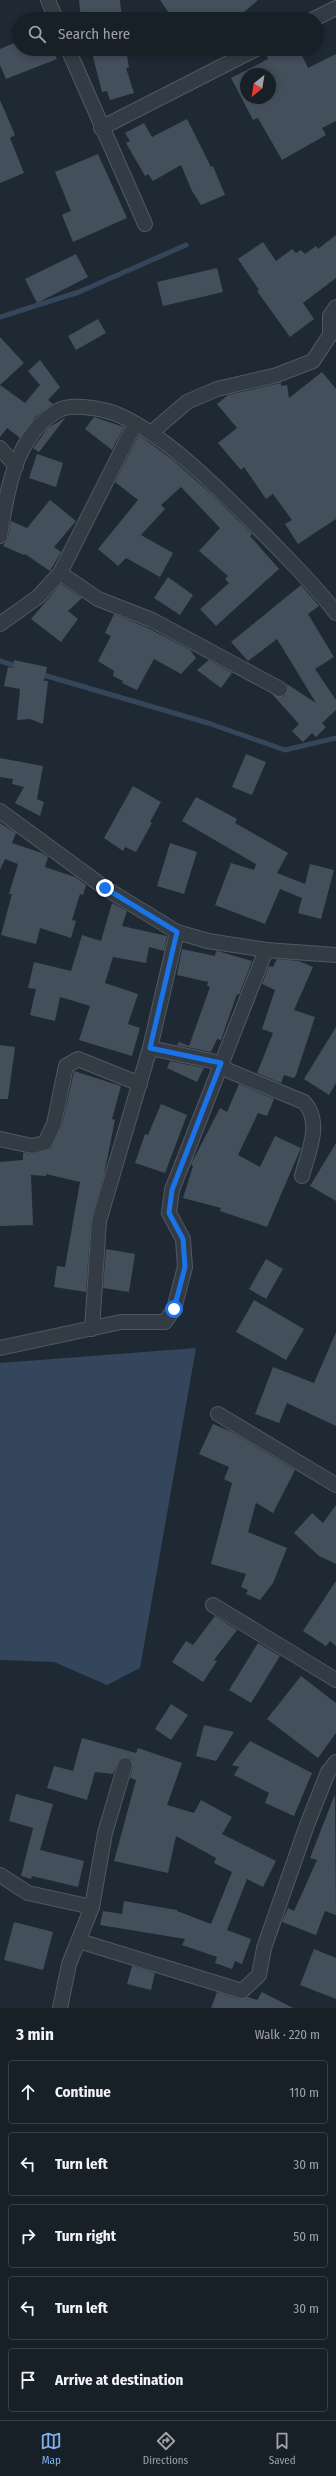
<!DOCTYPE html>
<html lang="en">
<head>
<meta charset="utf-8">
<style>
  :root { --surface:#171f27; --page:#242c33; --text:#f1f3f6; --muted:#9ea2a7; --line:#363d44; --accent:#81b3f2 }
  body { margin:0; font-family:"Fira Sans Condensed",sans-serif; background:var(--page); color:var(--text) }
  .compass { position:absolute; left:240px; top:68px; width:36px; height:36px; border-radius:50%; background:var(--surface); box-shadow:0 2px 6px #0003; rotate:210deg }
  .stop { position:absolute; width:12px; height:12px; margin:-9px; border:3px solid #1a73e8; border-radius:50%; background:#fff }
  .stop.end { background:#1a73e8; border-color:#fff; box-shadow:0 1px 4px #0008 }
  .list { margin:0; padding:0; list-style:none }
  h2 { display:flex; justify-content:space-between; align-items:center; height:52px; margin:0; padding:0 16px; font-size:17px }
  h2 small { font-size:13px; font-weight:400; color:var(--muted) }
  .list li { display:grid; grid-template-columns:26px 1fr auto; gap:12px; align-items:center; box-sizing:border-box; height:64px; margin:0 8px 8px; padding:0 8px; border:1px solid var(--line); border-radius:4px }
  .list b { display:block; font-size:15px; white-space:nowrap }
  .list em { font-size:13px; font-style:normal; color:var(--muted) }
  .icon { flex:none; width:22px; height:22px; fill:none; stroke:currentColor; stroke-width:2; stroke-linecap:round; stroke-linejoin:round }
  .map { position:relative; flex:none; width:336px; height:2008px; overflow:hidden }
  .search { position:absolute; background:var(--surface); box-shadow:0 2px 6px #0003; left:12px; right:12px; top:12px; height:44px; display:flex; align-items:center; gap:10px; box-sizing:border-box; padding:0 14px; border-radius:22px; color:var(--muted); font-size:15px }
  .sheet { height:412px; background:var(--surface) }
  nav { display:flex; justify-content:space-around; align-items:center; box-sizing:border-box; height:56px; border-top:1px solid var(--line); background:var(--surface); font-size:11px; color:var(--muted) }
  nav a { display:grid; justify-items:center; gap:2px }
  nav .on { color:var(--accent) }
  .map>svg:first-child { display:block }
</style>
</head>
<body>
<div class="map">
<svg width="336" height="2008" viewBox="0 0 336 2008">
  <rect width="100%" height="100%" fill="#1f2934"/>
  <path fill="#33465b" d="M 196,1348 L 140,1668 L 107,1685 L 54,1662 L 0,1660 L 0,1363 Z"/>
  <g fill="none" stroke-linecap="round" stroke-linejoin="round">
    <g stroke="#33465b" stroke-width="5">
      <path d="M 0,317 L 79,292 L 186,245"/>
      <path d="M 0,661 L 19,667"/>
      <path d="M 40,674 L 208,723 L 285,750 L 336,738"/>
    </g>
  </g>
  <g fill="#434f5b" fill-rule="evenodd">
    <path d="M 79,0 L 120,0 L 122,19 L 81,19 Z"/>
    <path d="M 160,0 L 258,0 L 236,19 L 173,19 Z"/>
    <path d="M 19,41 L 19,49 L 53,49 L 57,59 L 6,79 L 0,65 L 0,49 Z"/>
    <path d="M 91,49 L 126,49 L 129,68 L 126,68 L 134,93 L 110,100 L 107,91 L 102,92 Z"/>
    <path d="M 278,49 L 299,49 L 308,68 L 336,54 L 336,121 L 322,128 L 326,135 L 282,160 L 258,118 L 253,120 L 231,78 L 268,59 L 266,54 ZM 246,74 L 270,74 L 270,98 L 246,98 Z"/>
    <path d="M 0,100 L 15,135 L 10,138 L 24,173 L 0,183 Z"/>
    <path d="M 187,119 L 211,167 L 213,166 L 225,195 L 201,205 L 192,191 L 181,165 L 153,181 L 148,174 L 145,176 L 126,143 L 130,141 L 125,133 L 144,123 L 152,137 Z"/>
    <path d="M 98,154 L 127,218 L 73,242 L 62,215 L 71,211 L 55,172 Z"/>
    <path d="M 336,235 L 336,278 L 303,303 L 314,319 L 290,337 L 257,291 L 259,290 L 238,259 L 263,242 L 276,261 L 292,249 L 296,253 L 301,250 L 305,254 L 316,246 L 318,249 Z"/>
    <path d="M 76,254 L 88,277 L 37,303 L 25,279 Z"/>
    <path d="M 217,268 L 223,292 L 163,306 L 157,282 Z"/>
    <path d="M 98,319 L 106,333 L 76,350 L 68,336 Z"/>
    <path d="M 0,337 L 24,363 L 0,385 L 25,403 L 40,385 L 28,371 L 40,360 L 60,387 L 48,400 L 53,404 L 36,416 L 20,438 L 7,428 L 0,437 Z"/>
    <path d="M 322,372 L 336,389 L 336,519 L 298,544 L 285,524 L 292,520 L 273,494 L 266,499 L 244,467 L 241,470 L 218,443 L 237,428 L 217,404 L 228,395 L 281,383 L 281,386 L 287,385 L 289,398 Z"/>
    <path d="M 66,417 L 39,452 L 33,448 L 48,428 Z"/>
    <path d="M 94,417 L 124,427 L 112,450 L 85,429 Z"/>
    <path d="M 139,435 L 174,461 L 211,494 L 252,534 L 250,536 L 279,569 L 216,626 L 200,609 L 229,583 L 225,579 L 228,576 L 199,551 L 220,528 L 181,487 L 161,505 L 165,509 L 141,535 L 173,553 L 160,577 L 126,558 L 118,566 L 98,549 L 138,500 L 115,482 Z"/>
    <path d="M 37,454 L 63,463 L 56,487 L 29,478 Z"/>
    <path d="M 50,500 L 76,521 L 54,547 L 61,552 L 50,571 L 25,554 L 24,555 L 3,546 L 8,538 L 11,521 L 27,528 Z"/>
    <path d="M 168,577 L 193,595 L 180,615 L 154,598 Z"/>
    <path d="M 61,584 L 82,598 L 68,611 L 78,619 L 61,642 L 31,619 Z"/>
    <path d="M 301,585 L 319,606 L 308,614 L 334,657 L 315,669 L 336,700 L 336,710 L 322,723 L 326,727 L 316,737 L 312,733 L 303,742 L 292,731 L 299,724 L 272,694 L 280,697 L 285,696 L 288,689 L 287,684 L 316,703 L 277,639 L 248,661 L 231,642 Z"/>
    <path d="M 114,614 L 148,628 L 190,650 L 196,658 L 181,674 L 154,659 L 137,690 L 122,683 L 123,681 L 113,676 L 114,671 L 98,661 L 111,636 L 105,633 Z"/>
    <path d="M 14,660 L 47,667 L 44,681 L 48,681 L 43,724 L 30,719 L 17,720 L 20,689 L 4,686 L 8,667 L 13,668 Z"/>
    <path d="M 209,660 L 232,673 L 221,688 L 197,670 Z"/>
    <path d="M 246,754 L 266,762 L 252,795 L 232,787 Z"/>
    <path d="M 0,758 L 43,766 L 37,799 L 44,802 L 40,816 L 15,803 L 24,787 L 12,784 L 13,779 L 0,777 Z"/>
    <path d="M 133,786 L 161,802 L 150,822 L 152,823 L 136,852 L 125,847 L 123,851 L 104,838 Z"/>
    <path d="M 196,797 L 237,819 L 235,823 L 288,853 L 277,873 L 305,884 L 310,864 L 334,870 L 321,919 L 298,913 L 302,898 L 280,889 L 265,924 L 215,905 L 231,863 L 254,870 L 256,864 L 182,821 Z"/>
    <path d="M 0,823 L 16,833 L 12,843 L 42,853 L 48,857 L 45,867 L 75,877 L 86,885 L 83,895 L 80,894 L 72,920 L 76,921 L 71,938 L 40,928 L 36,944 L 1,935 L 12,894 L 9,894 L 18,864 L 5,859 L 0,870 Z"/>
    <path d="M 170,843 L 197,852 L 184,894 L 157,886 Z"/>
    <path d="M 112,903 L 127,911 L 122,926 L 167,936 L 164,951 L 149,947 L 146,963 L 113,957 L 105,983 L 138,994 L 128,1024 L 140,1028 L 132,1056 L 79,1040 L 90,1006 L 60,997 L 55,1021 L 30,1015 L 36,989 L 28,988 L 34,962 L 71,971 L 82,935 L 101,941 Z"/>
    <path d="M 182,949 L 215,956 L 216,951 L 221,952 L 252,961 L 239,995 L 237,994 L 221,1040 L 217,1039 L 211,1052 L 177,1045 L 179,1042 L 189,1046 L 210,987 L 207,986 L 208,982 L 177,975 Z"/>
    <path d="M 277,959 L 299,961 L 313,967 L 294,1010 L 315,1017 L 296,1075 L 294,1078 L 284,1075 L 281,1083 L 257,1073 L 273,1033 L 262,1029 L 275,990 L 262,984 L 269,966 L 273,967 Z"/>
    <path d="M 336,1027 L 336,1083 L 329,1095 L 304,1079 Z"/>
    <path d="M 0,1045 L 15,1047 L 8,1099 L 0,1099 Z"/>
    <path d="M 170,1061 L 204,1068 L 197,1082 L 167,1068 Z"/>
    <path d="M 74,1071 L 121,1086 L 112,1119 L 115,1120 L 104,1175 L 91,1220 L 86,1292 L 54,1287 L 57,1266 L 65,1267 L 80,1182 L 46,1174 L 46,1176 L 31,1175 L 33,1225 L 0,1226 L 0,1162 L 23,1160 L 23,1153 L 34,1154 L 51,1149 L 62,1126 Z"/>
    <path d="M 239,1084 L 274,1099 L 267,1116 L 258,1113 L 238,1155 L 260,1167 L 275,1136 L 301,1148 L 267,1227 L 220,1211 L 221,1208 L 183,1198 L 193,1166 L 191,1164 L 220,1108 L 227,1112 Z"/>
    <path d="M 161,1104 L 187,1115 L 165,1173 L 135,1163 L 145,1134 L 148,1135 Z"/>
    <path d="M 336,1143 L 336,1201 L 310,1186 Z"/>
    <path d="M 106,1249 L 135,1254 L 129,1292 L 103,1288 Z"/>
    <path d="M 266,1259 L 283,1269 L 266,1299 L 249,1289 Z"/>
    <path d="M 254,1300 L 304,1329 L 286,1360 L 236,1332 Z"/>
    <path d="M 336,1332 L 336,1426 L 287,1403 L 279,1423 L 255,1414 L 273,1367 L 314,1383 Z"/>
    <path d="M 213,1424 L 230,1431 L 295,1470 L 273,1513 L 256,1503 L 248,1532 L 287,1548 L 273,1583 L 260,1600 L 246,1594 L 248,1590 L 241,1587 L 246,1574 L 211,1564 L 232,1483 L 224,1479 L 229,1467 L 199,1454 Z"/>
    <path d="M 336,1505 L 336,1564 L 319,1556 L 294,1533 L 312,1513 L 323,1523 Z"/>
    <path d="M 336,1581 L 336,1646 L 330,1641 L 326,1646 L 303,1631 Z"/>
    <path d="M 215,1616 L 237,1630 L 214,1660 L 217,1661 L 203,1682 L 172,1662 L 186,1641 L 193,1645 Z"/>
    <path d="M 258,1643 L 280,1656 L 251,1703 L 229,1690 Z"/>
    <path d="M 301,1676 L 336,1703 L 336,1733 L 318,1758 L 267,1719 Z"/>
    <path d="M 171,1704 L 188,1715 L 171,1740 L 155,1729 Z"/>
    <path d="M 204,1725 L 234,1732 L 216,1761 L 196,1756 Z"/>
    <path d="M 82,1738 L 136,1753 L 138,1748 L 182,1763 L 167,1805 L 194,1813 L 201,1800 L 232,1817 L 222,1834 L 276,1861 L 263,1887 L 247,1879 L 227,1930 L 251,1939 L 242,1964 L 235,1961 L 232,1969 L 215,1963 L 217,1957 L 182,1945 L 185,1939 L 100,1925 L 103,1911 L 122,1914 L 124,1901 L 177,1910 L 177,1911 L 211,1924 L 232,1872 L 214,1863 L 216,1858 L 176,1836 L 168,1873 L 114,1861 L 136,1780 L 130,1778 L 133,1767 L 131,1759 L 127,1757 L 119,1759 L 113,1774 L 95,1772 L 87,1800 L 47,1788 L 54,1766 L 73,1771 Z"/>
    <path d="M 250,1741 L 312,1773 L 294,1816 L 265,1803 L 269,1793 L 234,1775 L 239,1767 L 232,1765 Z"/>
    <path d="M 16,1794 L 53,1804 L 40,1850 L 84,1861 L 78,1887 L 32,1876 L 31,1879 L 21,1876 L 33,1828 L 9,1821 Z"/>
    <path d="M 335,1794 L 336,1915 L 325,1911 L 316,1935 L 282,1922 L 288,1908 L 294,1911 L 317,1860 L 310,1858 Z"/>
    <path d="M 14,1922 L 53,1932 L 43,1970 L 4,1960 Z"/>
    <path d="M 314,1949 L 336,1958 L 336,1999 L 300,1985 Z"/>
    <path d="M 132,1966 L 155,1973 L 151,1990 L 127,1984 Z"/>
    <path d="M 217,1992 L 240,1999 L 248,1997 L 257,2000 L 262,1992 L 293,2008 L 211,2008 Z"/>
  </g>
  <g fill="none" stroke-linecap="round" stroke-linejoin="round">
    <defs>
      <g id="street">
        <path d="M 48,0 L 56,19"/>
        <path d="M 314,19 L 336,8"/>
        <path d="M 68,49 L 145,224"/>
        <path d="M 101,128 L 256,49"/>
        <path d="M 151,433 L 187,402 L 217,389 L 277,375 L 313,361 L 330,335 L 330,316 L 336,307"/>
        <path d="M 0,448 L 16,466"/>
        <path d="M 0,536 C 7,492 14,437 57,411 C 71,402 106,409 121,416 C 173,440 226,497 267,537 C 290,561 316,586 336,613"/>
        <path d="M 60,573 L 98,599 L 152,620 L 280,689"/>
        <path d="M 0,624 L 38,597 L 60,573 L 135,424"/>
        <path d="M 0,811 L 105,888 L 177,932 L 208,941 L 266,950 L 336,955"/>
        <path d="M 150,1048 L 221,1063 L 227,1070 L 304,1102 C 323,1122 308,1153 302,1176"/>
        <path d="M 0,1139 L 32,1146 L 45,1143 L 54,1124 L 66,1066 L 78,1059 L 140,1084"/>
        <path d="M 92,1329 L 99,1221 L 150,1048 L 177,932"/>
        <path d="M 0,1348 L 121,1322 L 165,1322 L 174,1309 L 185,1267 L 183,1239 L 169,1213 L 172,1190 L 266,950"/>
        <path d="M 218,1414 L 336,1485"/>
        <path d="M 213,1605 L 336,1680"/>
        <path d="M 0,1875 L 28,1893 L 92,1907"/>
        <path d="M 79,1941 L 242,1991 L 259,1975 L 264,1948 L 307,1825 L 328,1772 L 336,1762"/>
        <path d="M 60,2008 L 69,1964 L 92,1907 L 105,1833 L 125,1765"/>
      </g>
    </defs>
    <use href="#street" stroke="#505963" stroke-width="16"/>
    <use href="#street" stroke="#333b44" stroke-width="14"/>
  </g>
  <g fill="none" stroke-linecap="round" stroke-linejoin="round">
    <path stroke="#1a73e8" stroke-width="5" d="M 105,888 L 177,932 L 150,1048 L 221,1063 L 172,1190 L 169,1213 L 183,1239 L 185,1267 L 174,1309"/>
  </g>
</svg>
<svg class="compass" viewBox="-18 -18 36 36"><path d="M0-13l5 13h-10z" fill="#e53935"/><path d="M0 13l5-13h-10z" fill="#9ea2a7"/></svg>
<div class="stop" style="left:174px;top:1309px"></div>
<div class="stop end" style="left:105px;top:888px"></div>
<div class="search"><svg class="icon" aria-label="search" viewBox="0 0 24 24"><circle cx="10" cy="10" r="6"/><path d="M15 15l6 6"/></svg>Search here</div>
</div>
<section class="sheet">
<h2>3 min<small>Walk · 220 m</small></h2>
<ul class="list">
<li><svg class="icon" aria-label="ahead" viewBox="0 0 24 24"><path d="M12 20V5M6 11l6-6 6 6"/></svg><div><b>Continue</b></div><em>110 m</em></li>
<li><svg class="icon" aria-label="left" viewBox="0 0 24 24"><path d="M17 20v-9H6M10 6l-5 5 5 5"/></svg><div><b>Turn left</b></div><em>30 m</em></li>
<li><svg class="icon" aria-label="right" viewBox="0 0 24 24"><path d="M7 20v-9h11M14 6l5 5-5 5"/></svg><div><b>Turn right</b></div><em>50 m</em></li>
<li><svg class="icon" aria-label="left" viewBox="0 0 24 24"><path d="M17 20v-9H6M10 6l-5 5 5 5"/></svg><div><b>Turn left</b></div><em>30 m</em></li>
<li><svg class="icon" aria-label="arrive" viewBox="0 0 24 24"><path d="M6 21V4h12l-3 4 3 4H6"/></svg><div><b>Arrive at destination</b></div></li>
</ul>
</section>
<nav>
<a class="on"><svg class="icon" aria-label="map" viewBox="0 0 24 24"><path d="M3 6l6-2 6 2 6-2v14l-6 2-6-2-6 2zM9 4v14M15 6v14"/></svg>Map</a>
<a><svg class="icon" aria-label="directions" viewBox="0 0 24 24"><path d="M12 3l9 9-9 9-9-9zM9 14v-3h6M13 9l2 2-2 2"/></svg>Directions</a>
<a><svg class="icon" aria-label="saved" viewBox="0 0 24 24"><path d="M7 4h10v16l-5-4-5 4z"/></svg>Saved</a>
</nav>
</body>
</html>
